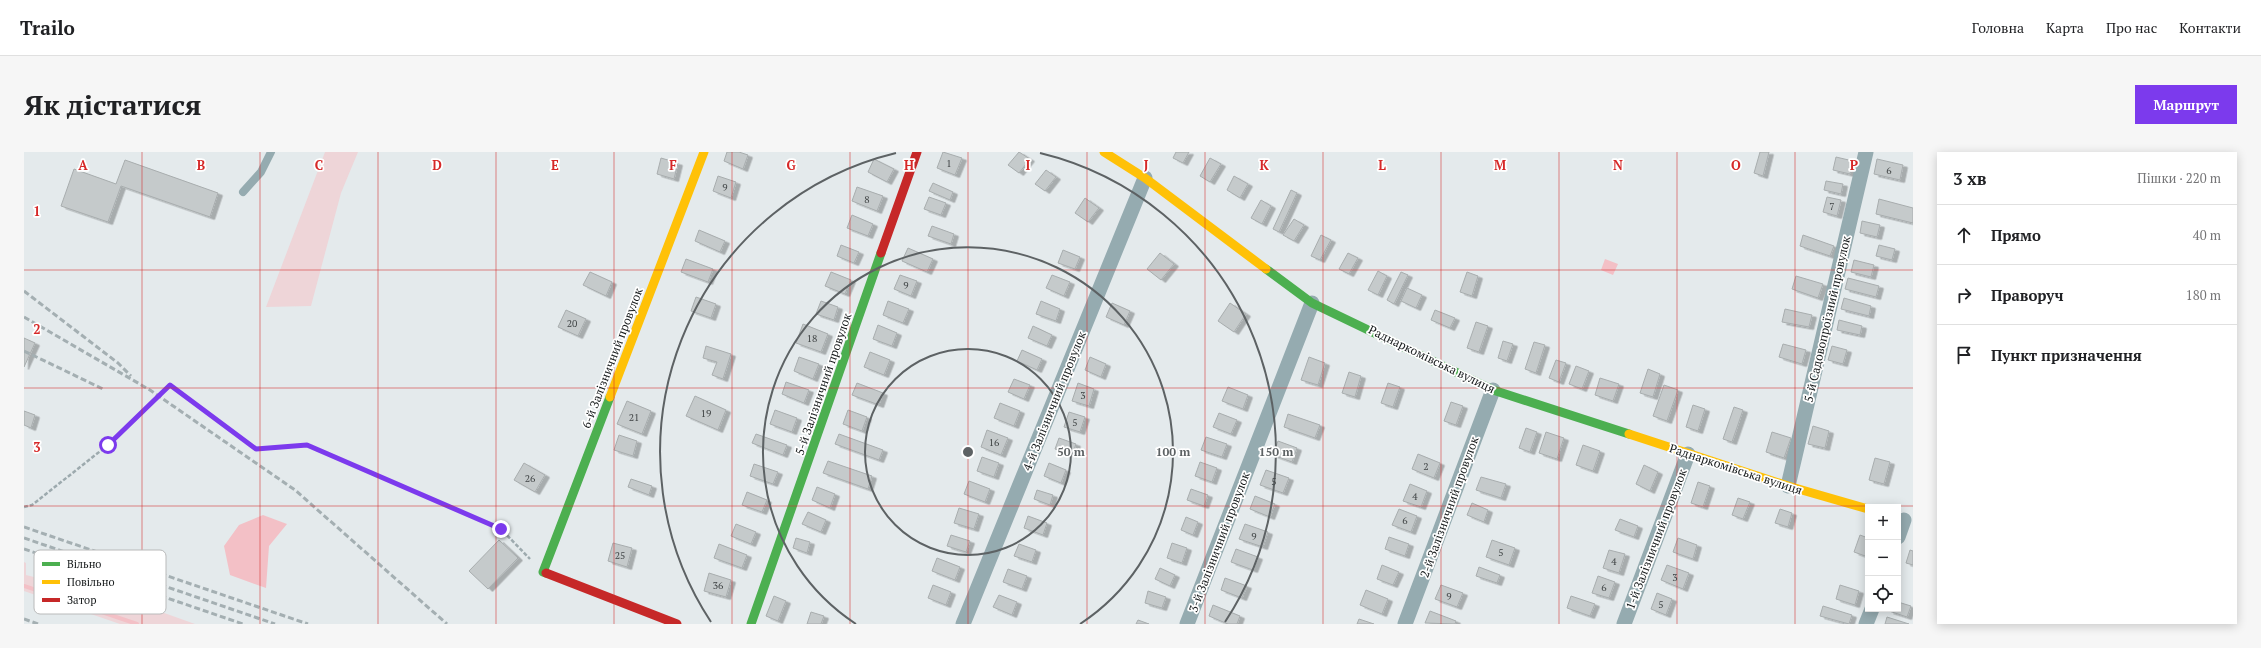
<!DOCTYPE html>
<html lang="uk">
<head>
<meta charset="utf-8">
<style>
  :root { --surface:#fff; --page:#f6f6f6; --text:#202124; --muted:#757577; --line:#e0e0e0; --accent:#7c3aed }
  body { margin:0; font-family:"PT Serif",serif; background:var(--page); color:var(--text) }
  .controls { position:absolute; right:12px; bottom:12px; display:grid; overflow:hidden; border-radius:0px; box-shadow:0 2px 10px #0003 }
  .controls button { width:36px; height:36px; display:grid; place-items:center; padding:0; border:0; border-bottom:1px solid var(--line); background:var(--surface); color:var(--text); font:20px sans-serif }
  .stop { position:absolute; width:12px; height:12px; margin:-9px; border:3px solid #7c3aed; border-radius:50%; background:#fff }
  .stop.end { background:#7c3aed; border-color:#fff; box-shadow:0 1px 4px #0008 }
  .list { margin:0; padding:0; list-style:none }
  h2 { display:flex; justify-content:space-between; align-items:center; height:52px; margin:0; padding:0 16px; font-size:17px }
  h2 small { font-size:13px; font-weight:400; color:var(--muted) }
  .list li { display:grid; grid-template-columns:26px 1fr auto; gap:12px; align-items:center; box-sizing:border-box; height:60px; padding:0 16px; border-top:1px solid var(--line) }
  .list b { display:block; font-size:15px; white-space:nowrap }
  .list em { font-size:13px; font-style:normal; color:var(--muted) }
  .icon { flex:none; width:22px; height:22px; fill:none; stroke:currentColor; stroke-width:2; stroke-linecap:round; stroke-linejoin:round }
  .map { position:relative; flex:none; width:1889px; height:472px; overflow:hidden; border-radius:0px }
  header { display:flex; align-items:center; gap:24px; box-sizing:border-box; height:56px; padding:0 20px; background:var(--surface); border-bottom:1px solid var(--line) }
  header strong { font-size:19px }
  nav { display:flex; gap:22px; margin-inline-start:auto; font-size:14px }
  .intro { display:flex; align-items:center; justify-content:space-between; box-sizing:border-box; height:96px; padding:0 24px }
  h1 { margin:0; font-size:28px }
  .button { padding:10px 18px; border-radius:0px; background:var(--accent); color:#fff; font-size:14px; font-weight:700 }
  main { display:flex; gap:24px; padding:0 24px }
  aside { flex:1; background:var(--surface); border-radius:0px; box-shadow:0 2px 10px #0003 }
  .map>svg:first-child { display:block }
</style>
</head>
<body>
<header>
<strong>Trailo</strong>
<nav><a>Головна</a><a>Карта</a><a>Про нас</a><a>Контакти</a></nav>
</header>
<div class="intro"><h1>Як дістатися</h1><a class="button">Маршрут</a></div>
<main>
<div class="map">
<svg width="1889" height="472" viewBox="0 0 1889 472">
  <defs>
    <filter id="shadow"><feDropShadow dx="4.5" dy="2.5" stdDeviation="0" flood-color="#0004"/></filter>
  </defs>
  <rect width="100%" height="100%" fill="#e4eaec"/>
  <g fill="#eed5d8">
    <path d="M 301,0 L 334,0 L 317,41 L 287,154 L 242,155 Z"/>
    <path d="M 0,410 L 2,411 L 2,423 L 30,430 L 34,423 L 171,472 L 96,472 L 0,439 Z"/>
  </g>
  <g fill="#f3c0c6">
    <path d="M 1581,107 L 1594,112 L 1589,123 L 1577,118 Z"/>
    <path d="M 239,363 L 263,372 L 245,394 L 242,436 L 206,423 L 200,394 L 215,373 Z"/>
  </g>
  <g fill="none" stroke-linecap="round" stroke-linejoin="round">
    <path stroke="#f3c0c6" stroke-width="4" d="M 0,434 L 113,472"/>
  </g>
  <g fill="#c5cacb" stroke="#a8adae" filter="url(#shadow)">
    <path d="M 703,0 L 715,0 L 724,3 L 719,17 L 700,9 Z"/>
    <path d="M 919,0 L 938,6 L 931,23 L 913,16 Z"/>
    <path d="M 995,0 L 1006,7 L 995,21 L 984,13 Z"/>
    <path d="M 1152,0 L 1165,0 L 1159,11 L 1149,6 Z"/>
    <path d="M 1736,0 L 1745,0 L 1739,24 L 1730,21 Z"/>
    <path d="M 1812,5 L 1829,9 L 1826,22 L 1809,18 Z"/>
    <path d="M 637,6 L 654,11 L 650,27 L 633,22 Z"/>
    <path d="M 1186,6 L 1197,12 L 1186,30 L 1176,24 Z"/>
    <path d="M 850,7 L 870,17 L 863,30 L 844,20 Z"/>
    <path d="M 1853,7 L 1879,13 L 1876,28 L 1850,22 Z"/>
    <path d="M 101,8 L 194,41 L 186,65 L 97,34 L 84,70 L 37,54 L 50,17 L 92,32 Z"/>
    <path d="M 1022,18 L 1032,25 L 1021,39 L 1011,32 Z"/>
    <path d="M 694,24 L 712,30 L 707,46 L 689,39 Z"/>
    <path d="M 1210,24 L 1224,32 L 1216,46 L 1203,38 Z"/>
    <path d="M 1802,29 L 1819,32 L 1817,42 L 1800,38 Z"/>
    <path d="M 909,31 L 929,40 L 926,48 L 905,39 Z"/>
    <path d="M 833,35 L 859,44 L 853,59 L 828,49 Z"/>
    <path d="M 1267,38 L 1273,41 L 1255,80 L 1249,77 Z"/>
    <path d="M 905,45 L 922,51 L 917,63 L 900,57 Z"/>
    <path d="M 1803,45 L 1817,48 L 1813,64 L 1799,60 Z"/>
    <path d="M 1061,46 L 1075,56 L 1064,70 L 1051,61 Z"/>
    <path d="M 1855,47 L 1889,56 L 1889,71 L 1852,62 Z"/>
    <path d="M 1237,48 L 1247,54 L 1238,72 L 1227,66 Z"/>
    <path d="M 828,63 L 849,72 L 844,84 L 823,76 Z"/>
    <path d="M 1270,67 L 1280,73 L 1270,89 L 1259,83 Z"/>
    <path d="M 1838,69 L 1856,73 L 1853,85 L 1836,81 Z"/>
    <path d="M 908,74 L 930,82 L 927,92 L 904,84 Z"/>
    <path d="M 675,78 L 701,89 L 696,100 L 671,89 Z"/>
    <path d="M 1297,83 L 1307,88 L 1296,108 L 1287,104 Z"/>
    <path d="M 1779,83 L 1810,94 L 1806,104 L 1776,94 Z"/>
    <path d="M 817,93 L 835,100 L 830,111 L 813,104 Z"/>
    <path d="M 1855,93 L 1871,97 L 1868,108 L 1852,104 Z"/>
    <path d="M 884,96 L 909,107 L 903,120 L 878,109 Z"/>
    <path d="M 1039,98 L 1056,105 L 1051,117 L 1034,111 Z"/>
    <path d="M 1136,101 L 1150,112 L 1137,128 L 1123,117 Z"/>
    <path d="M 1324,101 L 1334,106 L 1325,122 L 1315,117 Z"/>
    <path d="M 662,107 L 689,117 L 684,130 L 657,120 Z"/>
    <path d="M 1830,108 L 1850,113 L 1847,125 L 1827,120 Z"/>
    <path d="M 1354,119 L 1363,124 L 1354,143 L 1344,138 Z"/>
    <path d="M 566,120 L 588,130 L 582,144 L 559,133 Z"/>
    <path d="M 807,120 L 827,128 L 821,142 L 801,134 Z"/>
    <path d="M 1377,120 L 1384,123 L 1370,152 L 1363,148 Z"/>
    <path d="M 1443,120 L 1454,124 L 1448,144 L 1436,140 Z"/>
    <path d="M 876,123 L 893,129 L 887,144 L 870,137 Z"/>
    <path d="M 1028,123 L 1046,130 L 1040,144 L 1022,136 Z"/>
    <path d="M 1772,124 L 1799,132 L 1794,146 L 1768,137 Z"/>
    <path d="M 1824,126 L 1855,134 L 1852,145 L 1821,137 Z"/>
    <path d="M 1383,136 L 1398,143 L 1392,156 L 1377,149 Z"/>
    <path d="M 672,145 L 692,152 L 687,166 L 667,159 Z"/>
    <path d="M 1820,146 L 1847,154 L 1845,164 L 1817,157 Z"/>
    <path d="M 797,149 L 814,155 L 810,168 L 792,162 Z"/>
    <path d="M 864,149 L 885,157 L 879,171 L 859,163 Z"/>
    <path d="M 1017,149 L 1036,157 L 1032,169 L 1012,162 Z"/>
    <path d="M 1088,151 L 1106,159 L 1100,173 L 1082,165 Z"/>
    <path d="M 1206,151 L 1222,162 L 1210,180 L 1194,169 Z"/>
    <path d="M 1761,157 L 1788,163 L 1785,175 L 1758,170 Z"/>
    <path d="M 542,158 L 562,167 L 554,184 L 534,175 Z"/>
    <path d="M 1411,158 L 1431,166 L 1426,176 L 1407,168 Z"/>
    <path d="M 1815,168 L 1838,174 L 1836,183 L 1813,178 Z"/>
    <path d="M 1452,170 L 1464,174 L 1455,200 L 1443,196 Z"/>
    <path d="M 779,172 L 804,182 L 797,200 L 772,191 Z"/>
    <path d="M 854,173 L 873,181 L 868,194 L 849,187 Z"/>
    <path d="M 1009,174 L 1028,183 L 1023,194 L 1004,186 Z"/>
    <path d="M 0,186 L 11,191 L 0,215 Z"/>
    <path d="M 1479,189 L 1489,192 L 1483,209 L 1474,206 Z"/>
    <path d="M 1510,190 L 1521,193 L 1512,221 L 1501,217 Z"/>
    <path d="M 1759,192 L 1782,198 L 1778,212 L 1755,205 Z"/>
    <path d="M 682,194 L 707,202 L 699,227 L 688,223 L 693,210 L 679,206 Z"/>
    <path d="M 1808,194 L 1823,198 L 1819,212 L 1804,208 Z"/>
    <path d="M 998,198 L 1018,207 L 1013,218 L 993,209 Z"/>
    <path d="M 846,200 L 866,208 L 860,223 L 840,215 Z"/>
    <path d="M 775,205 L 795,212 L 789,227 L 770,219 Z"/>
    <path d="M 1066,205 L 1082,212 L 1077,225 L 1061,218 Z"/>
    <path d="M 1285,205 L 1301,211 L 1294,233 L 1277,228 Z"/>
    <path d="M 1532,208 L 1542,211 L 1535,230 L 1525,226 Z"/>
    <path d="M 1552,214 L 1565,219 L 1558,237 L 1545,232 Z"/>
    <path d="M 1624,217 L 1636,222 L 1629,245 L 1616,241 Z"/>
    <path d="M 1325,220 L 1337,224 L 1331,245 L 1318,241 Z"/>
    <path d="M 1576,226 L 1595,232 L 1589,249 L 1571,243 Z"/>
    <path d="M 990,227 L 1006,233 L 1000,247 L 984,240 Z"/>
    <path d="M 762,230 L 785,238 L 780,251 L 758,242 Z"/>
    <path d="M 833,231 L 859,241 L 855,253 L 828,243 Z"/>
    <path d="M 1054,231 L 1070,237 L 1065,254 L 1048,249 Z"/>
    <path d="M 1364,231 L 1376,235 L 1369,255 L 1357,251 Z"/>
    <path d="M 1640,233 L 1654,238 L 1643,269 L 1629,264 Z"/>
    <path d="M 1204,235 L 1224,243 L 1219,257 L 1198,249 Z"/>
    <path d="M 671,244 L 702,258 L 694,278 L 662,264 Z"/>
    <path d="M 603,249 L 627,259 L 618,282 L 593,272 Z"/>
    <path d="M 1427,250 L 1439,254 L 1432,273 L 1420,269 Z"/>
    <path d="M 976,251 L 996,259 L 990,274 L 970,266 Z"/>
    <path d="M 1669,253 L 1681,257 L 1674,279 L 1662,275 Z"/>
    <path d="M 1710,255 L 1719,258 L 1708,290 L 1699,287 Z"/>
    <path d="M 751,258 L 773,266 L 768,280 L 746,272 Z"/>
    <path d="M 824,258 L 843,265 L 838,279 L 819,272 Z"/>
    <path d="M 0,259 L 11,263 L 7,276 L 0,273 Z"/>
    <path d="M 1045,260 L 1061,265 L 1056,280 L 1040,275 Z"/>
    <path d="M 1195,261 L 1213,268 L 1207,282 L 1189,275 Z"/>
    <path d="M 1264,262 L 1296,273 L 1291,286 L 1260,275 Z"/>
    <path d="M 1789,274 L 1805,279 L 1801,296 L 1784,292 Z"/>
    <path d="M 1502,276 L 1513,280 L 1506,300 L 1495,296 Z"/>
    <path d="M 963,278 L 984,286 L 977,303 L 957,295 Z"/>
    <path d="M 1522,280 L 1540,286 L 1533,307 L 1515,301 Z"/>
    <path d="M 1748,280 L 1767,286 L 1760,306 L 1742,300 Z"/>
    <path d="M 732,282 L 763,293 L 759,303 L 728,291 Z"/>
    <path d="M 815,282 L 859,298 L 855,308 L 811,292 Z"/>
    <path d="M 595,283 L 613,289 L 609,304 L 590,298 Z"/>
    <path d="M 1182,285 L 1203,292 L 1198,305 L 1177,298 Z"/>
    <path d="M 1035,286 L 1052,292 L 1048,303 L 1031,297 Z"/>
    <path d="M 1254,289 L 1273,296 L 1268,310 L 1249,303 Z"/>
    <path d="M 1559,293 L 1576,299 L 1569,319 L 1552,313 Z"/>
    <path d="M 1394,302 L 1416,311 L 1410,326 L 1388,317 Z"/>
    <path d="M 958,305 L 975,311 L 970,325 L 953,319 Z"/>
    <path d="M 1851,306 L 1866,310 L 1860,332 L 1845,328 Z"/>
    <path d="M 804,309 L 848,324 L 844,337 L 799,321 Z"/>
    <path d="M 1176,310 L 1193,316 L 1188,330 L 1171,324 Z"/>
    <path d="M 500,311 L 521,323 L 511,340 L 490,328 Z"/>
    <path d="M 1025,311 L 1042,318 L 1037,331 L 1020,324 Z"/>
    <path d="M 730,312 L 754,320 L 749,332 L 726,324 Z"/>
    <path d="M 1620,313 L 1634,320 L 1626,339 L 1612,332 Z"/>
    <path d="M 1242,318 L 1265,326 L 1259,341 L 1236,333 Z"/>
    <path d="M 1457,325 L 1482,332 L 1477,346 L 1452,338 Z"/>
    <path d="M 607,327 L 628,334 L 625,343 L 604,335 Z"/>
    <path d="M 945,329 L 966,337 L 961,350 L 940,342 Z"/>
    <path d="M 1674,330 L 1686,334 L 1679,355 L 1667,351 Z"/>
    <path d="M 1386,332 L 1403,339 L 1397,355 L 1379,349 Z"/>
    <path d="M 793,335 L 811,342 L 806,356 L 788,348 Z"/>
    <path d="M 1167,337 L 1184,343 L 1180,354 L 1163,348 Z"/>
    <path d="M 1013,338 L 1029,343 L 1026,353 L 1010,347 Z"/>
    <path d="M 723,340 L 743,348 L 738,360 L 718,353 Z"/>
    <path d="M 1231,344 L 1251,352 L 1246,365 L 1226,357 Z"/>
    <path d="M 1714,346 L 1726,350 L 1719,367 L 1708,363 Z"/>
    <path d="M 1448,351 L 1464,358 L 1460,370 L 1443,363 Z"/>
    <path d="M 935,356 L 955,362 L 950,377 L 930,371 Z"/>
    <path d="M 1375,357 L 1393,364 L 1387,380 L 1368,373 Z"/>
    <path d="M 1756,357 L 1768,361 L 1764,375 L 1751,371 Z"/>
    <path d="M 784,360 L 802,368 L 797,380 L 778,372 Z"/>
    <path d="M 1004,364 L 1023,371 L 1019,383 L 1000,376 Z"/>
    <path d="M 1162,365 L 1174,370 L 1169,383 L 1157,378 Z"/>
    <path d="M 1596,367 L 1614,374 L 1610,385 L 1591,378 Z"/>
    <path d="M 712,372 L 732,380 L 727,392 L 707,384 Z"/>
    <path d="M 1221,372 L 1244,380 L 1239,395 L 1215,387 Z"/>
    <path d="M 927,383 L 946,389 L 942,400 L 923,394 Z"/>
    <path d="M 1836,383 L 1844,386 L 1844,405 L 1830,400 Z"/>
    <path d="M 1365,385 L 1385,392 L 1381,404 L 1361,397 Z"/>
    <path d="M 772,386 L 786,390 L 783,401 L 769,396 Z"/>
    <path d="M 1654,386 L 1673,393 L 1669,407 L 1649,400 Z"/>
    <path d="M 475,388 L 494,406 L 464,437 L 445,419 Z"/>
    <path d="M 1468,388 L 1491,396 L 1485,413 L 1462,405 Z"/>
    <path d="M 589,391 L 608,396 L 603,415 L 584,409 Z"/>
    <path d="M 1148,391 L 1163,396 L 1158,411 L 1143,406 Z"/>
    <path d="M 695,392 L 723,403 L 718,416 L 690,406 Z"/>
    <path d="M 995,392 L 1012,398 L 1008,410 L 990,404 Z"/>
    <path d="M 1212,397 L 1234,405 L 1229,418 L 1207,410 Z"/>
    <path d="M 1585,398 L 1601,402 L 1595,421 L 1579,416 Z"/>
    <path d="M 1886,398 L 1889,399 L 1889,413 L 1882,411 Z"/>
    <path d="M 913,406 L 936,415 L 931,428 L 908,419 Z"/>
    <path d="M 1358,413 L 1375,420 L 1369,433 L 1353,427 Z"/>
    <path d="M 1643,413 L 1665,421 L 1659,437 L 1637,428 Z"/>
    <path d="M 1455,415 L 1476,423 L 1473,431 L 1452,424 Z"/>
    <path d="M 1136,416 L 1151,423 L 1146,434 L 1131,427 Z"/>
    <path d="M 984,417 L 1003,424 L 998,437 L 979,430 Z"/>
    <path d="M 685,421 L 707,428 L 702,445 L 680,439 Z"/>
    <path d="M 1574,424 L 1591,430 L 1585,446 L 1568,441 Z"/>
    <path d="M 1201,426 L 1223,434 L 1218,446 L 1197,438 Z"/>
    <path d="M 909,433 L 927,440 L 922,453 L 904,446 Z"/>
    <path d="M 1417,433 L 1439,441 L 1433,455 L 1411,447 Z"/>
    <path d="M 1816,433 L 1835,439 L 1831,453 L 1812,447 Z"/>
    <path d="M 1342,438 L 1364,447 L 1358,462 L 1336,453 Z"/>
    <path d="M 1124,439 L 1142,445 L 1138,456 L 1121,451 Z"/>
    <path d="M 1633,441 L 1648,447 L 1642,463 L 1627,457 Z"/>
    <path d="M 975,443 L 993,450 L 988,463 L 969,455 Z"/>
    <path d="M 750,444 L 762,449 L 754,469 L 742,464 Z"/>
    <path d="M 1547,444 L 1571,452 L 1566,464 L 1543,456 Z"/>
    <path d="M 1874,450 L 1887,454 L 1883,465 L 1865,459 L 1874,457 Z"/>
    <path d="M 1189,453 L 1216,464 L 1213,472 L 1204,472 L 1185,464 Z"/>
    <path d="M 1799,454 L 1828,463 L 1825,472 L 1796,464 Z"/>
    <path d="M 1406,459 L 1432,469 L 1431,472 L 1401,471 Z"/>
    <path d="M 787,460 L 800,464 L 797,472 L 783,472 Z"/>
    <path d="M 1863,465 L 1885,472 L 1861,472 Z"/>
    <path d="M 1335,467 L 1350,472 L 1333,472 Z"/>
    <path d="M 1114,468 L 1125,472 L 1112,472 Z"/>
  </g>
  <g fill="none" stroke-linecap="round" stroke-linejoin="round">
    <path stroke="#9daaae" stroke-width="2.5" stroke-dasharray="4 2" stroke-linecap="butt" d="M 0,355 L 8,353 L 84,293 L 146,233 L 232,297 L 283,293 L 477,377 L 506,407"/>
    <path stroke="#95abb0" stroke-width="8" d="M 219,40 L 237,20 L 247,0"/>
    <g stroke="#95abb0" stroke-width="15">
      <path d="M 1764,334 L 1842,0"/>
      <path d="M 1874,385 L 1880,368"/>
      <path d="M 939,472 L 1121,26"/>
      <path d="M 1163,472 L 1288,151"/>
      <path d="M 1381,472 L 1469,238"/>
      <path d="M 1600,472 L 1664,302"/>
      <path d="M 1842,472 L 1848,457"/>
    </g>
    <g stroke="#4caf50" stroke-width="9">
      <path d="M 1242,117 L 1288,151 L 1469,238 L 1605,282"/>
      <path d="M 522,421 L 519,420 L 586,245"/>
      <path d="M 727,472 L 857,101"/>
    </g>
    <g stroke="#ffc107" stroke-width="9">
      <path d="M 1080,0 L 1121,26 L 1242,117"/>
      <path d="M 586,245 L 680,0"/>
      <path d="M 1605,282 L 1764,334 L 1844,357"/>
    </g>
    <g stroke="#c62828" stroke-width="9">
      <path d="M 857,101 L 893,0"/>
      <path d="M 522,421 L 653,472"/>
    </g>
    <g stroke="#a4afb2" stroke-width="3" stroke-dasharray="6 3" stroke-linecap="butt">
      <path d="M 0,139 L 94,211 L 107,224"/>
      <path d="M 0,165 L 126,238 L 271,338 L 423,472"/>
      <path d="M 0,199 L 81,238"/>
      <path d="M 0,375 L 284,472"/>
      <path d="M 0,386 L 251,472"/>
      <path d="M 0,397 L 219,472"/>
      <path d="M 0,467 L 14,472"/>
    </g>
  </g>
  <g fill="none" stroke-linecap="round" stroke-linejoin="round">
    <path stroke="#7c3aed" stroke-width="5" d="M 84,293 L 146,233 L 232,297 L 283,293 L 477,377"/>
  </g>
  <path fill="none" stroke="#d62828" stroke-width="1" stroke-opacity="0.55" d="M 118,0 L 118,472M 236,0 L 236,472M 354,0 L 354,472M 472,0 L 472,472M 590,0 L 590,472M 708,0 L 708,472M 826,0 L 826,472M 944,0 L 944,472M 1063,0 L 1063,472M 1181,0 L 1181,472M 1299,0 L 1299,472M 1417,0 L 1417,472M 1535,0 L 1535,472M 1653,0 L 1653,472M 1771,0 L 1771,472M 0,118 L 1889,118M 0,236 L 1889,236M 0,354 L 1889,354"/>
  <g fill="none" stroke="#5d6264" stroke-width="2">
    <circle cx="944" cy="300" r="103"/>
    <path d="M832 472A205 205 0 1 1 1056 472"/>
    <path d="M687 470A308 308 0 0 1 872 1M1016 1A308 308 0 0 1 1201 470"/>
  </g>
  <g text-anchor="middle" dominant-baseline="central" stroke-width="3.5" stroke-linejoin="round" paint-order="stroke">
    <g font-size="10" fill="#414546">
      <text x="925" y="11">1</text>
      <text x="1865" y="18">6</text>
      <text x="701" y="35">9</text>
      <text x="843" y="47">8</text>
      <text x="1808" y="54">7</text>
      <text x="882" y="133">9</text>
      <text x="548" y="171">20</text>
      <text x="788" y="186">18</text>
      <text x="1059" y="243">3</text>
      <text x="682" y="261">19</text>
      <text x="610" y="265">21</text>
      <text x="1051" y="270">5</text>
      <text x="970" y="290">16</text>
      <text x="1402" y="314">2</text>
      <text x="506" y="326">26</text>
      <text x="1250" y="329">5</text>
      <text x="1391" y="344">4</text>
      <text x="1381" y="368">6</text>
      <text x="1230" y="384">9</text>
      <text x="1477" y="400">5</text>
      <text x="596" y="403">25</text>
      <text x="1590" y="409">4</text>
      <text x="1651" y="425">3</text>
      <text x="694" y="433">36</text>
      <text x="1580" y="435">6</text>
      <text x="1425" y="444">9</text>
      <text x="1637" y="452">5</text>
    </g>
    <g font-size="12" fill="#15191a" stroke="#fff">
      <text transform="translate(1803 167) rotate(-77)">5-й Садовопроїзний провулок</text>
      <text transform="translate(588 206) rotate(-69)">6-й Залізничний провулок</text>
      <text transform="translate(1408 207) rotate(26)">Раднаркомівська вулиця</text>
      <text transform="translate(799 232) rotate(-71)">5-й Залізничний провулок</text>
      <text transform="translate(1030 249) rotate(-68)">4-й Залізничний провулок</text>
      <text transform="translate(1712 317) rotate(18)">Раднаркомівська вулиця</text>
      <text transform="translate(1425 355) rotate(-70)">2-й Залізничний провулок</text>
      <text transform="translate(1632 387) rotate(-69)">1-й Залізничний провулок</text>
      <text transform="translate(1195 390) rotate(-69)">3-й Залізничний провулок</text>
    </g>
  </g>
  <rect x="10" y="398" width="132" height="64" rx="6" fill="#fff" stroke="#b9baba" stroke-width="1"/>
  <rect x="18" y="410" width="18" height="4" fill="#4caf50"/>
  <rect x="18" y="428" width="18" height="4" fill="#ffc107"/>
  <rect x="18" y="446" width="18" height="4" fill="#c62828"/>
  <g font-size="11" fill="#15191a">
    <text x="43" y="416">Вільно</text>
    <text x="43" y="434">Повільно</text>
    <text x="43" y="452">Затор</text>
  </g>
  <g font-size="13" text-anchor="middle" font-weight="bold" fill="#d62828" stroke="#fff" stroke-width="3.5" stroke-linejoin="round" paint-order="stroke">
    <text x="59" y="18">A</text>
    <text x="177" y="18">B</text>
    <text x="295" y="18">C</text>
    <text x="413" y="18">D</text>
    <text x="531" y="18">E</text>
    <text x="649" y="18">F</text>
    <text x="767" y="18">G</text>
    <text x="885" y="18">H</text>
    <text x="1004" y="18">I</text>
    <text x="1122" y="18">J</text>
    <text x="1240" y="18">K</text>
    <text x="1358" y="18">L</text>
    <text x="1476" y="18">M</text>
    <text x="1594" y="18">N</text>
    <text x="1712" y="18">O</text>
    <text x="1830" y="18">P</text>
    <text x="13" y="64">1</text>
    <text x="13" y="182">2</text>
    <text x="13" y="300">3</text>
  </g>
  <circle cx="944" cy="300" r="6" fill="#5d6264" stroke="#fff" stroke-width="2"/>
  <g font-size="12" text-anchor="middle" font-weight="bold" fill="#5d6264" stroke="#fff" stroke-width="3.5" stroke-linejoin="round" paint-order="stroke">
    <text x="1047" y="304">50 m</text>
    <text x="1149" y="304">100 m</text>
    <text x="1252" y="304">150 m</text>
  </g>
</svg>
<div class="controls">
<button>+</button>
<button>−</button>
<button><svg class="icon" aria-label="locate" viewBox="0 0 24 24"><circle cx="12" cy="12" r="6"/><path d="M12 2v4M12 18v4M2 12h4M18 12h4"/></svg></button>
</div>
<div class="stop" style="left:84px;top:293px"></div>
<div class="stop end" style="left:477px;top:377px"></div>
</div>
<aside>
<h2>3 хв<small>Пішки · 220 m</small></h2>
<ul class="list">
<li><svg class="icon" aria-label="ahead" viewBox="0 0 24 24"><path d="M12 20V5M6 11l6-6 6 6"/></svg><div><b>Прямо</b></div><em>40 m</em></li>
<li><svg class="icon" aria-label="right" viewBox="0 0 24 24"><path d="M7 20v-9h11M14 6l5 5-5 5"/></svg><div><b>Праворуч</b></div><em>180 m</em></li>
<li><svg class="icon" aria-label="arrive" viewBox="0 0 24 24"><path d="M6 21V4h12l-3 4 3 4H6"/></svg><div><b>Пункт призначення</b></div></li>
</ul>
</aside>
</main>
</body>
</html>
